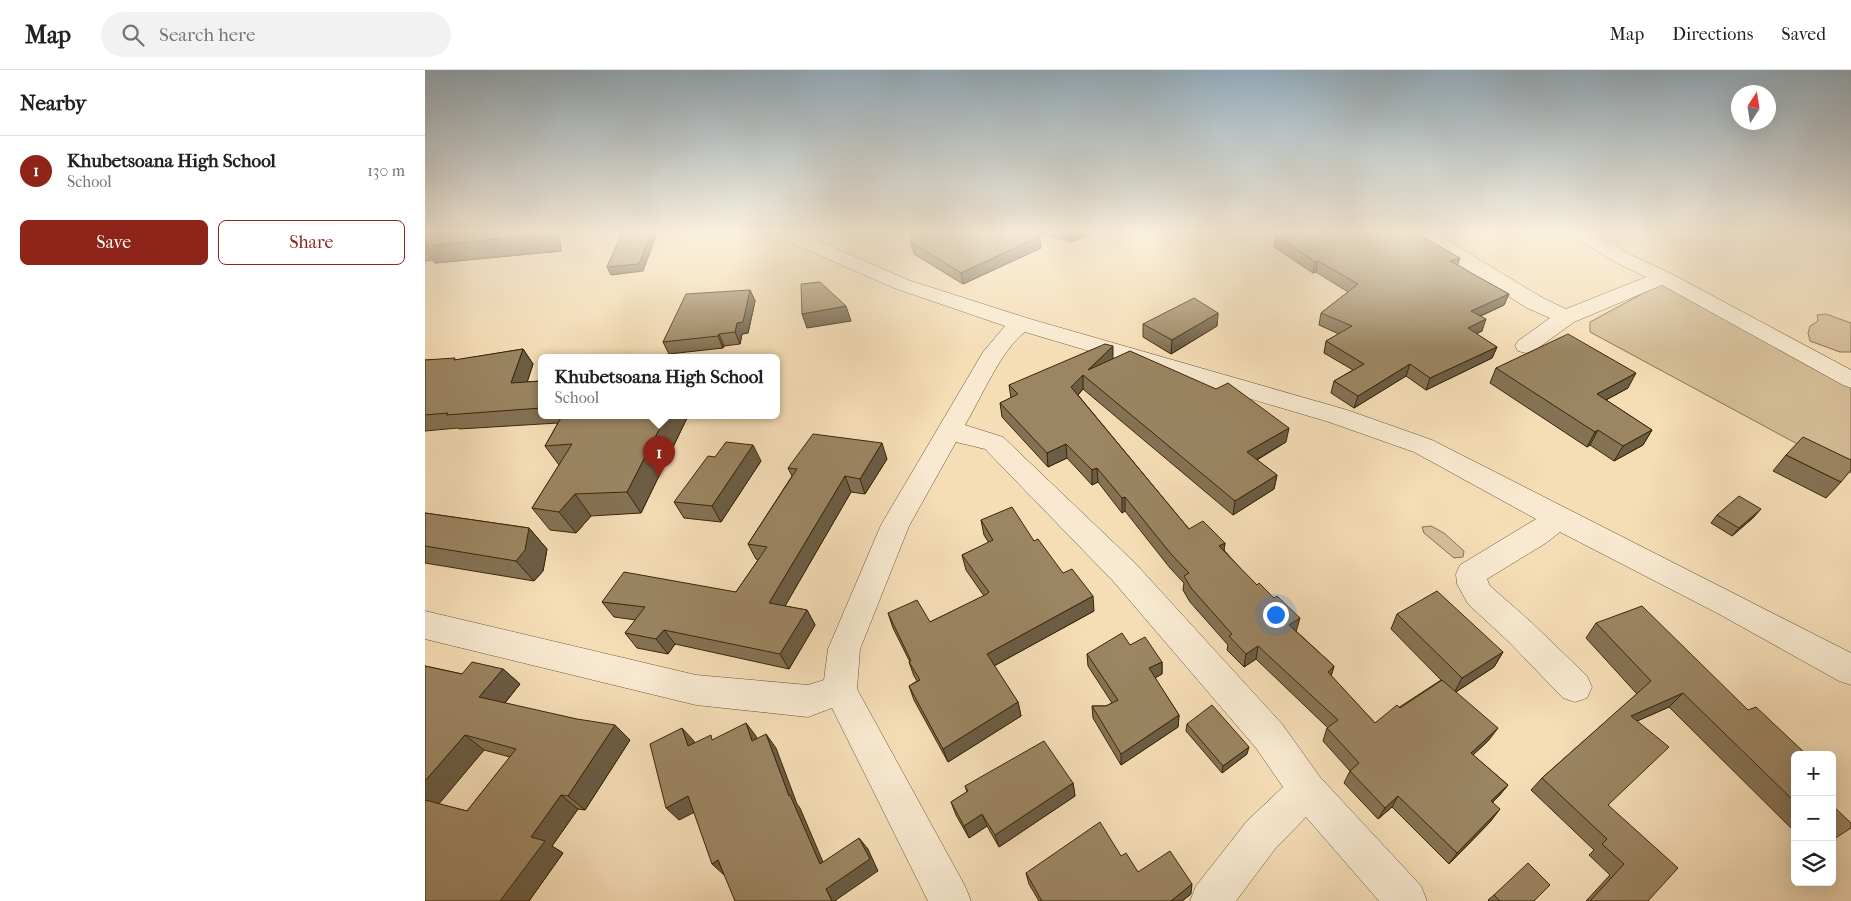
<!DOCTYPE html>
<html lang="en">
<head>
<meta charset="utf-8">
<style>
  :root { --surface:#fff; --page:#f2f2f2; --text:#202124; --muted:#757577; --line:#e0e0e0; --accent:#8f2418 }
  body { margin:0; font-family:"IM FELL French Canon",serif; background:var(--page); color:var(--text) }
  .controls { position:absolute; right:15px; bottom:15px; display:grid; overflow:hidden; border-radius:8px; box-shadow:0 5px 20px #0002 }
  .controls button { width:45px; height:45px; display:grid; place-items:center; padding:0; border:0; border-bottom:1px solid var(--line); background:var(--surface); color:var(--text); font:25px sans-serif }
  .compass { position:absolute; left:1306px; top:15px; width:45px; height:45px; border-radius:50%; background:var(--surface); box-shadow:0 5px 20px #0002; rotate:12deg }
  .you { position:absolute; left:850px; top:544px; width:18px; height:18px; margin:-12px; border:4px solid #fff; border-radius:50%; background:#1a73e8; box-shadow:0 0 0 8px #1a73e833 }
  .badge { display:grid; place-items:center; width:32px; height:32px; border-radius:50%; background:var(--accent); color:#fff; font-size:16px; font-weight:700 }
  .pin { position:absolute; translate:-50% -41px; filter:drop-shadow(0 1px 2px #0008) }
  .pin::after { content:''; position:absolute; top:26px; width:18px; height:15px; background:inherit; clip-path:polygon(0 0,100% 0,50% 100%) }
  .popup { position:absolute; left:113px; top:284px; width:242px; height:65px; box-sizing:border-box; display:grid; place-content:center; border-radius:8px; background:var(--surface); filter:drop-shadow(0 1px 4px #0005); font-size:16px; white-space:nowrap; color:var(--muted) }
  .popup b { font-size:19px; color:var(--text) }
  .popup::after { content:''; position:absolute; left:50%; top:100%; margin-left:-10px; border:10px solid transparent; border-top-color:var(--surface) }
  .list { margin:0; padding:0; list-style:none }
  h2 { display:flex; justify-content:space-between; align-items:center; height:65px; margin:0; padding:0 20px; font-size:21px }
  h2 small { font-size:16px; font-weight:400; color:var(--muted) }
  .list li { display:grid; grid-template-columns:32px 1fr auto; gap:15px; align-items:center; box-sizing:border-box; height:70px; padding:0 20px; border-top:1px solid var(--line) }
  .list b { display:block; font-size:19px; white-space:nowrap }
  .list p { margin:0; font-size:16px; white-space:nowrap; color:var(--muted) }
  .list em { font-size:16px; font-style:normal; color:var(--muted) }
  .actions { display:flex; gap:10px; padding:15px 20px }
  .actions a { flex:1; padding:11px 0; border:1px solid var(--accent); border-radius:8px; text-align:center; font-size:18px; color:var(--accent) }
  .actions .main { background:var(--accent); color:#fff }
  .icon { flex:none; width:28px; height:28px; fill:none; stroke:currentColor; stroke-width:2; stroke-linecap:round; stroke-linejoin:round }
  .map { position:relative; flex:none; width:1426px; height:831px; overflow:hidden }
  header { display:flex; align-items:center; gap:30px; box-sizing:border-box; height:70px; padding:0 25px; background:var(--surface); border-bottom:1px solid var(--line) }
  header strong { font-size:24px }
  nav { display:flex; gap:28px; margin-inline-start:auto; font-size:18px }
  .search { width:350px; height:45px; background:var(--page); display:flex; align-items:center; gap:12px; box-sizing:border-box; padding:0 18px; border-radius:28px; color:var(--muted); font-size:19px }
  main { display:flex }
  aside { flex:1; background:var(--surface) }
  .map>svg:first-child { display:block }
</style>
</head>
<body>
<header>
<strong>Map</strong>
<div class="search"><svg class="icon" aria-label="search" viewBox="0 0 24 24"><circle cx="10" cy="10" r="6"/><path d="M15 15l6 6"/></svg>Search here</div>
<nav><a>Map</a><a>Directions</a><a>Saved</a></nav>
</header>
<main>
<aside>
<h2>Nearby<small></small></h2>
<ul class="list">
<li><span class="badge">1</span><div><b>Khubetsoana High School</b><p>School</p></div><em>130 m</em></li>
</ul>
<div class="actions"><a class="main">Save</a><a>Share</a></div>
</aside>
<div class="map">
<svg width="1426" height="831" viewBox="0 0 1426 831">
  <rect width="100%" height="100%" fill="#f5ddb6"/>
  <filter id="stains"><feTurbulence type="fractalNoise" baseFrequency=".004" numOctaves="4"/><feColorMatrix values="0 0 0 0 .2 0 0 0 0 .09 0 0 0 0 .02 0 0 0 .5 -.17"/></filter>
  <radialGradient id="worn" r=".72"><stop offset=".6" stop-color="#630" stop-opacity="0"/><stop offset="1" stop-color="#630" stop-opacity=".3"/></radialGradient>
  <g fill="#d5be98" stroke="#887250">
    <path d="M 1235,214 L 1243,217 L 1426,317 L 1426,403 L 1165,262 L 1165,252 Z"/>
    <path d="M 1401,244 L 1426,253 L 1426,282 L 1415,282 L 1385,271 L 1383,263 L 1385,256 L 1393,251 L 1392,245 Z"/>
    <path d="M 1006,456 L 1019,463 L 1039,481 L 1038,487 L 1029,488 L 999,463 L 997,457 Z"/>
  </g>
  <g fill="none" stroke-linecap="round" stroke-linejoin="round">
    <defs>
      <g id="minor">
        <path d="M 350,163 L 376,163 L 483,210 L 605,249 L 922,340 L 1007,370 L 1426,583 L 1426,615 L 1414,611 L 1292,543 L 1135,462 L 1121,473 L 1062,509 L 1065,516 L 1106,552 L 1162,606 L 1167,617 L 1162,628 L 1150,632 L 1138,628 L 1084,572 L 1043,534 L 1032,514 L 1031,504 L 1035,495 L 1111,449 L 989,382 L 904,352 L 600,262 C 576,280 556,328 540,355 L 578,367 L 710,493 L 857,654 L 895,707 L 996,816 L 1002,831 L 954,831 L 881,747 L 850,779 L 811,831 L 765,831 L 771,816 L 822,751 L 858,717 L 831,678 L 688,511 L 560,379 L 531,372 L 484,456 L 435,579 L 432,619 L 540,816 L 546,831 L 503,831 L 407,638 L 383,647 L 271,635 L 0,569 L 0,541 L 271,605 L 383,615 L 399,610 L 403,579 L 456,455 L 558,282 L 580,256 L 469,218 L 353,167 Z"/>
        <path d="M 987,163 L 1010,163 L 1118,228 L 1141,239 L 1221,207 L 1190,192 L 1150,167 L 1147,163 L 1170,163 L 1204,184 L 1245,203 L 1426,300 L 1426,318 L 1418,315 L 1237,215 L 1149,252 L 1109,281 L 1101,283 L 1093,281 L 1090,276 L 1093,271 L 1125,248 L 1102,238 L 990,167 Z"/>
      </g>
    </defs>
    <use href="#minor" stroke="#695433" stroke-width="1"/>
    <use href="#minor" fill="#f8e9d0" fill-rule="evenodd"/>
  </g>
  <g fill="#857254" stroke="#3a2607" fill-rule="evenodd">
    <path d="M 0,163 L 134,163 L 136,181 L 10,193 L 8,190 L 0,191 Z"/>
    <path d="M 611,163 L 669,163 L 645,172 Z"/>
    <path d="M 851,165 L 1035,188 L 1032,196 L 1084,224 L 1079,235 L 1056,246 L 1057,261 L 1051,264 L 1072,277 L 1067,288 L 1001,320 L 981,306 L 929,338 L 906,323 L 909,311 L 928,300 L 899,283 L 901,271 L 914,264 L 894,255 L 896,243 L 923,222 L 891,202 L 888,203 L 849,177 Z"/>
    <path d="M 486,172 L 616,178 L 538,214 L 489,184 Z"/>
    <path d="M 325,220 L 330,231 L 323,263 L 317,264 L 315,274 L 299,276 L 298,278 L 244,284 L 238,272 Z"/>
    <path d="M 793,243 L 792,256 L 746,284 L 718,267 L 718,254 Z"/>
    <path d="M 98,279 L 108,294 L 102,312 L 116,311 L 116,346 L 263,346 L 216,443 L 166,446 L 151,463 L 125,460 L 107,438 L 134,395 L 120,376 L 133,353 L 34,359 L 33,358 L 0,361 L 0,290 L 32,290 Z"/>
    <path d="M 688,289 L 861,372 L 832,390 L 852,405 L 849,419 L 808,445 L 658,319 L 653,325 L 764,459 L 800,473 L 799,480 L 871,561 L 909,596 L 906,606 L 950,653 L 1016,610 L 966,559 L 972,544 L 1078,582 L 1069,597 L 1031,622 L 1064,670 L 1048,685 L 1083,715 L 1073,727 L 1068,732 L 1066,751 L 1024,794 L 967,737 L 953,749 L 919,713 L 925,701 L 898,671 L 902,658 L 903,658 L 831,589 L 819,597 L 802,580 L 803,575 L 765,532 L 758,520 L 759,513 L 745,498 L 700,441 L 697,443 L 673,412 L 667,415 L 642,388 L 623,397 L 577,347 L 575,333 L 586,328 L 584,315 Z"/>
    <path d="M 1071,298 L 1203,318 L 1181,330 L 1227,360 L 1218,375 L 1189,391 L 1165,375 L 1162,377 L 1065,313 Z"/>
    <path d="M 1361,385 L 1416,412 L 1401,428 L 1348,401 Z"/>
    <path d="M 462,389 L 440,424 L 426,422 L 360,536 L 382,540 L 390,555 L 364,599 L 250,574 L 243,584 L 212,578 L 200,563 L 211,550 L 189,547 L 177,532 L 311,522 L 333,490 L 331,489 L 323,474 L 367,406 L 363,398 Z"/>
    <path d="M 336,391 L 296,452 L 259,448 L 249,432 Z"/>
    <path d="M 0,443 L 104,458 L 122,479 L 118,501 L 109,511 L 0,493 Z"/>
    <path d="M 1292,445 L 1329,447 L 1307,466 L 1286,453 Z"/>
    <path d="M 556,450 L 609,471 L 669,541 L 569,596 L 593,632 L 596,646 L 523,692 L 489,630 L 484,616 L 492,611 L 489,606 L 484,592 L 485,592 L 468,558 L 463,543 L 505,552 L 559,526 L 541,500 L 537,485 L 564,473 L 559,465 Z"/>
    <path d="M 1171,553 L 1323,640 L 1370,685 L 1370,762 L 1244,637 L 1212,651 L 1183,735 L 1223,831 L 1161,831 L 1185,805 L 1164,785 L 1169,780 L 1106,720 L 1117,708 L 1212,624 L 1161,568 Z"/>
    <path d="M 705,575 L 737,592 L 737,604 L 730,608 L 754,645 L 753,657 L 696,695 L 668,648 L 667,636 L 681,636 L 687,633 L 663,596 L 662,584 Z"/>
    <path d="M 0,596 L 37,604 L 78,599 L 95,614 L 80,633 L 205,670 L 160,740 L 153,739 L 127,776 L 138,783 L 104,831 L 0,831 ZM 59,680 L 85,687 L 42,741 L 13,734 Z"/>
    <path d="M 762,654 L 822,684 L 797,703 L 761,661 Z"/>
    <path d="M 648,713 L 650,726 L 574,777 L 562,756 L 544,768 L 531,745 L 526,732 L 542,722 L 540,716 Z"/>
    <path d="M 696,786 L 713,802 L 766,824 L 757,831 L 614,831 L 604,814 L 601,803 Z"/>
    <path d="M 1069,825 L 1109,831 L 1064,831 L 1063,830 Z"/>
  </g>
  <g fill="#6c5d45" stroke="#3a2607">
    <path d="M 126,163 L 134,163 L 136,181 L 10,193 L 0,180 L 0,176 Z"/>
    <path d="M 226,163 L 232,163 L 218,201 L 186,205 L 182,197 Z"/>
    <path d="M 645,163 L 669,163 L 645,172 Z"/>
    <path d="M 615,166 L 616,178 L 538,214 L 536,203 Z"/>
    <path d="M 1035,188 L 1031,199 L 1025,191 Z"/>
    <path d="M 893,191 L 891,202 L 888,203 L 890,192 Z"/>
    <path d="M 325,220 L 330,231 L 323,263 L 317,264 L 315,274 L 310,262 L 312,253 Z"/>
    <path d="M 1084,224 L 1079,235 L 1042,252 L 1046,241 Z"/>
    <path d="M 421,236 L 426,251 L 382,258 L 377,244 Z"/>
    <path d="M 793,243 L 792,256 L 746,284 L 747,270 Z"/>
    <path d="M 1061,249 L 1057,261 L 1038,270 L 1043,258 Z"/>
    <path d="M 294,264 L 299,276 L 298,278 L 293,266 Z"/>
    <path d="M 688,276 L 688,290 L 663,300 Z"/>
    <path d="M 1072,277 L 1067,288 L 1001,320 L 1005,308 Z"/>
    <path d="M 98,279 L 108,294 L 97,328 L 86,313 Z"/>
    <path d="M 985,294 L 981,306 L 929,338 L 933,326 Z"/>
    <path d="M 1211,303 L 1203,318 L 1164,339 L 1172,324 Z"/>
    <path d="M 658,305 L 658,319 L 647,331 L 646,317 Z"/>
    <path d="M 241,346 L 263,346 L 216,443 L 202,422 Z"/>
    <path d="M 864,358 L 861,372 L 820,396 L 822,382 Z"/>
    <path d="M 1173,360 L 1165,375 L 1162,377 L 1170,362 Z"/>
    <path d="M 1227,360 L 1218,375 L 1189,391 L 1198,376 Z"/>
    <path d="M 457,373 L 462,389 L 440,424 L 435,409 Z"/>
    <path d="M 641,374 L 642,388 L 623,397 L 622,383 Z"/>
    <path d="M 328,375 L 336,391 L 296,452 L 287,436 Z"/>
    <path d="M 672,398 L 673,412 L 667,415 L 667,400 Z"/>
    <path d="M 852,405 L 849,419 L 808,445 L 810,431 Z"/>
    <path d="M 420,406 L 426,422 L 353,548 L 344,533 Z"/>
    <path d="M 150,424 L 166,446 L 151,463 L 134,442 Z"/>
    <path d="M 700,427 L 700,441 L 697,443 L 697,428 Z"/>
    <path d="M 1336,439 L 1329,447 L 1307,466 L 1314,458 Z"/>
    <path d="M 104,458 L 122,479 L 118,501 L 109,511 L 91,491 Z"/>
    <path d="M 800,473 L 798,487 L 794,476 Z"/>
    <path d="M 668,526 L 669,541 L 565,598 L 562,584 Z"/>
    <path d="M 382,540 L 390,555 L 364,599 L 355,584 Z"/>
    <path d="M 875,548 L 871,562 L 864,555 Z"/>
    <path d="M 239,560 L 250,574 L 243,584 L 231,569 Z"/>
    <path d="M 833,576 L 831,589 L 819,597 L 821,584 Z"/>
    <path d="M 1078,582 L 1069,597 L 1029,623 L 1037,608 Z"/>
    <path d="M 737,592 L 737,604 L 724,611 L 724,598 Z"/>
    <path d="M 909,596 L 905,610 L 903,602 Z"/>
    <path d="M 78,599 L 95,614 L 72,642 L 54,627 Z"/>
    <path d="M 1258,623 L 1244,637 L 1194,659 L 1206,646 Z"/>
    <path d="M 593,632 L 596,646 L 523,692 L 518,679 Z"/>
    <path d="M 754,645 L 753,657 L 696,695 L 696,684 Z"/>
    <path d="M 321,653 L 331,666 L 338,684 L 327,671 Z"/>
    <path d="M 190,655 L 205,670 L 160,740 L 143,726 Z"/>
    <path d="M 257,658 L 269,671 L 275,689 L 263,676 Z"/>
    <path d="M 1073,658 L 1064,670 L 1037,695 L 1046,683 Z"/>
    <path d="M 341,664 L 351,678 L 372,734 L 375,738 L 404,806 L 395,794 L 364,726 Z"/>
    <path d="M 40,665 L 59,680 L 8,741 L 0,736 L 0,711 Z"/>
    <path d="M 824,677 L 822,684 L 797,703 L 798,696 Z"/>
    <path d="M 648,713 L 650,726 L 574,777 L 570,765 Z"/>
    <path d="M 1083,715 L 1073,727 L 1057,743 L 1066,731 Z"/>
    <path d="M 136,725 L 153,739 L 127,776 L 138,783 L 104,831 L 75,831 L 106,767 Z"/>
    <path d="M 263,726 L 276,739 L 254,750 L 241,738 Z"/>
    <path d="M 973,726 L 967,737 L 953,749 L 960,738 Z"/>
    <path d="M 1075,739 L 1066,751 L 1024,794 L 1032,783 Z"/>
    <path d="M 557,744 L 562,756 L 544,768 L 539,756 Z"/>
    <path d="M 434,768 L 443,779 L 453,801 L 411,830 L 411,831 L 407,831 L 401,819 Z"/>
    <path d="M 293,790 L 299,805 L 287,794 Z"/>
    <path d="M 767,814 L 766,824 L 757,831 L 746,831 Z"/>
  </g>
  <g fill="#9b8562" stroke="#3a2607">
    <path d="M 0,163 L 126,163 L 126,164 L 0,176 L 0,174 L 2,173 L 0,173 Z"/>
    <path d="M 197,163 L 226,163 L 214,194 L 182,197 Z"/>
    <path d="M 486,163 L 611,163 L 615,166 L 536,203 L 486,172 Z"/>
    <path d="M 858,163 L 991,163 L 1035,188 L 1025,191 L 1084,224 L 1046,241 L 1061,249 L 1043,258 L 1072,277 L 1005,308 L 985,294 L 933,326 L 909,311 L 939,294 L 901,271 L 927,256 L 896,243 L 933,214 L 893,191 L 890,192 L 851,165 Z"/>
    <path d="M 395,212 L 421,236 L 377,244 L 376,214 Z"/>
    <path d="M 325,220 L 318,252 L 312,253 L 310,262 L 294,264 L 293,266 L 238,272 L 261,224 Z"/>
    <path d="M 769,228 L 793,243 L 747,270 L 718,254 Z"/>
    <path d="M 1143,264 L 1211,303 L 1172,324 L 1227,360 L 1198,376 L 1173,360 L 1170,362 L 1071,298 Z"/>
    <path d="M 680,274 L 688,276 L 663,300 L 705,281 L 791,319 L 803,313 L 864,358 L 822,382 L 852,405 L 810,431 L 658,305 L 646,317 L 764,459 L 778,451 L 800,473 L 794,476 L 832,515 L 834,513 L 849,528 L 852,526 L 875,548 L 864,555 L 909,596 L 903,602 L 950,653 L 972,635 L 975,638 L 1017,610 L 1073,658 L 1046,683 L 1083,715 L 1066,731 L 1075,739 L 1032,783 L 973,726 L 960,738 L 925,701 L 934,693 L 902,658 L 913,650 L 833,576 L 821,584 L 804,566 L 807,564 L 766,518 L 759,506 L 764,503 L 746,484 L 700,427 L 697,428 L 672,398 L 667,400 L 641,374 L 622,383 L 575,333 L 593,324 L 584,315 Z"/>
    <path d="M 98,279 L 86,313 L 116,311 L 116,338 L 21,345 L 23,343 L 0,345 L 0,290 L 30,288 L 29,290 Z"/>
    <path d="M 137,346 L 241,346 L 202,422 L 150,424 L 134,442 L 107,438 L 147,374 L 120,376 Z"/>
    <path d="M 388,364 L 457,373 L 435,409 L 420,406 L 344,533 L 382,540 L 355,584 L 239,560 L 231,569 L 200,563 L 220,537 L 177,532 L 199,502 L 311,522 L 342,477 L 323,474 L 372,399 L 363,398 Z"/>
    <path d="M 1378,367 L 1426,390 L 1426,400 L 1416,412 L 1361,385 Z"/>
    <path d="M 301,372 L 328,375 L 287,436 L 249,432 L 283,386 L 290,387 Z"/>
    <path d="M 1314,426 L 1336,439 L 1314,458 L 1292,445 Z"/>
    <path d="M 587,437 L 609,471 L 613,469 L 638,503 L 647,499 L 668,526 L 562,584 L 593,632 L 518,679 L 484,616 L 495,610 L 484,592 L 486,591 L 463,543 L 492,530 L 505,552 L 562,524 L 564,522 L 537,485 L 568,470 L 556,450 Z"/>
    <path d="M 0,443 L 104,458 L 100,480 L 91,491 L 0,476 Z"/>
    <path d="M 1012,521 L 1078,582 L 1037,608 L 972,544 Z"/>
    <path d="M 1217,536 L 1323,640 L 1331,637 L 1382,685 L 1370,685 L 1370,732 L 1258,623 L 1206,646 L 1244,677 L 1183,735 L 1253,798 L 1223,831 L 1165,831 L 1199,794 L 1177,774 L 1182,769 L 1117,708 L 1226,611 L 1171,553 Z"/>
    <path d="M 697,563 L 705,575 L 720,567 L 737,592 L 724,598 L 754,645 L 696,684 L 667,636 L 681,636 L 693,630 L 662,584 Z"/>
    <path d="M 47,592 L 78,599 L 54,627 L 152,649 L 190,655 L 143,726 L 136,725 L 106,767 L 120,771 L 75,831 L 0,831 L 0,730 L 42,741 L 91,679 L 40,665 L 0,711 L 0,596 L 37,604 Z"/>
    <path d="M 787,635 L 824,677 L 798,696 L 762,654 Z"/>
    <path d="M 321,653 L 327,671 L 341,664 L 364,726 L 365,725 L 395,794 L 434,768 L 445,789 L 401,819 L 407,831 L 310,831 L 293,790 L 287,794 L 263,726 L 241,738 L 225,674 L 257,658 L 263,676 L 286,665 L 287,670 Z"/>
    <path d="M 619,671 L 648,713 L 570,765 L 557,744 L 539,756 L 526,732 L 543,721 L 540,716 Z"/>
    <path d="M 1407,735 L 1426,753 L 1426,758 L 1409,769 L 1407,768 Z"/>
    <path d="M 675,752 L 696,786 L 701,783 L 713,802 L 745,781 L 767,814 L 746,831 L 617,831 L 601,803 Z"/>
    <path d="M 1103,793 L 1125,815 L 1109,831 L 1075,831 L 1069,825 Z"/>
  </g>
  <linearGradient id="sky" x2="0" y2="1"><stop stop-color="#93acbc"/><stop offset="0.58" stop-color="#faf0de"/><stop offset="1" stop-color="#faf0de" stop-opacity="0"/></linearGradient>
  <rect width="1426" height="279" fill="url(#sky)"/>
  <rect width="100%" height="100%" filter="url(#stains)"/>
  <rect width="100%" height="100%" fill="url(#worn)"/>
</svg>
<div class="controls">
<button>+</button>
<button>−</button>
<button><svg class="icon" aria-label="layers" viewBox="0 0 24 24"><path d="M12 4l9 5-9 5-9-5zM3 14l9 5 9-5"/></svg></button>
</div>
<svg class="compass" viewBox="-18 -18 36 36"><path d="M0-13l5 13h-10z" fill="#e53935"/><path d="M0 13l5-13h-10z" fill="#757577"/></svg>
<div class="you"></div>
<div class="pin badge" style="left:234px;top:407px">1</div>
<div class="popup"><b>Khubetsoana High School</b>School</div>
</div>
</main>
</body>
</html>
